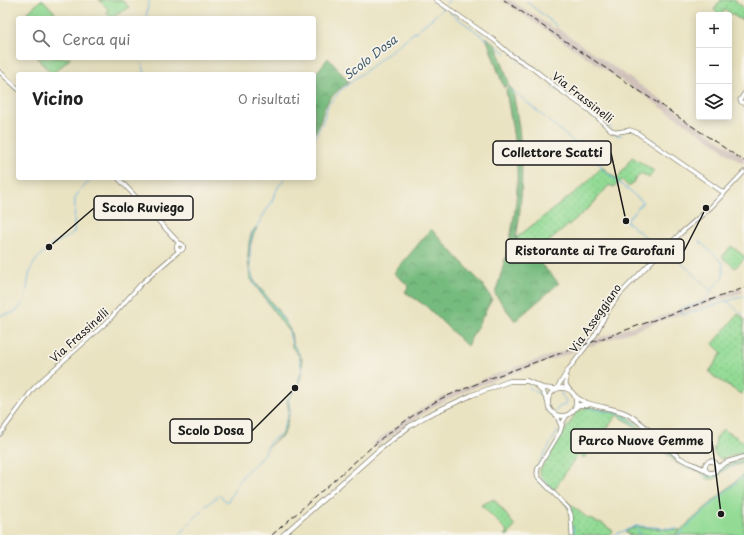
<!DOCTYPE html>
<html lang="it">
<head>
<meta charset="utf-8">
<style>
  :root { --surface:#fff; --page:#f2f2f2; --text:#222; --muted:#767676; --line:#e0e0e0 }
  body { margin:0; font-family:"Playpen Sans",sans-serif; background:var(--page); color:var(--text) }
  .controls { position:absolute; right:12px; top:12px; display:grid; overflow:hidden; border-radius:4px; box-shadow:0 2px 10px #0003 }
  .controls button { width:36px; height:36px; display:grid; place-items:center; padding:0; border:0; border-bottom:1px solid var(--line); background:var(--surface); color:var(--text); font:20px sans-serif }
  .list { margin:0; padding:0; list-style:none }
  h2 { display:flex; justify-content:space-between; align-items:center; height:52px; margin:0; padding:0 16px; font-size:17px }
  h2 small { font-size:13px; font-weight:400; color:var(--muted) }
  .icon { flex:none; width:22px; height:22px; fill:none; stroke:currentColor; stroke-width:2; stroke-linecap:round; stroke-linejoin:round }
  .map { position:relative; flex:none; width:744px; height:535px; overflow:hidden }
  .search { position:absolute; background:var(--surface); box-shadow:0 2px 10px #0003; left:16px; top:16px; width:300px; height:44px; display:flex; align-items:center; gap:10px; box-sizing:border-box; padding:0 14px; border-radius:4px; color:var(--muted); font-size:15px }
  .panel { position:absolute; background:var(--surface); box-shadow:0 2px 10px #0003; left:16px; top:72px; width:300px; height:108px; border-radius:4px }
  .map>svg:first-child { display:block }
</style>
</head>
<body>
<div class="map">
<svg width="744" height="535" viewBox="0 0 744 535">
  <defs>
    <pattern id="grass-dots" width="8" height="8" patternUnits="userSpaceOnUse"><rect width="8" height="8" fill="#93db95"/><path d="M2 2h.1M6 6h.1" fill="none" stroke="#7ebb80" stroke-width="1.8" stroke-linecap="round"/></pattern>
    <pattern id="forest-crowns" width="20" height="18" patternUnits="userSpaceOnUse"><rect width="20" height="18" fill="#76bb7e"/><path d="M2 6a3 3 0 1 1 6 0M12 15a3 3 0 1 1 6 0" fill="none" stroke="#609766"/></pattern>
  </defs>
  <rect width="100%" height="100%" fill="#f7f3e8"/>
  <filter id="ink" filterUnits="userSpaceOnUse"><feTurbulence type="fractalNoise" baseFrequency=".025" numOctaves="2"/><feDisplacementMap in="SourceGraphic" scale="8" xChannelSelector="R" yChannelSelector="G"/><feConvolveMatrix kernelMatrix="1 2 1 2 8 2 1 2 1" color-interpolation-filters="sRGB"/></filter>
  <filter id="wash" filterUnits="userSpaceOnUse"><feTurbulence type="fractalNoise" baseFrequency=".012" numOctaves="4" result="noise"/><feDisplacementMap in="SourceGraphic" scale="16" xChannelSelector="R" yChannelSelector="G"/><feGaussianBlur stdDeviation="0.9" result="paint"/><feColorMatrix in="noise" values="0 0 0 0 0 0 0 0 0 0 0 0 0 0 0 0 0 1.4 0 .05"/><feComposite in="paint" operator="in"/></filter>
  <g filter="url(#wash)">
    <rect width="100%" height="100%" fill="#eae3c2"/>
    <g fill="#cfc0ba">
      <path d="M 501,0 L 510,0 L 555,29 L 556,27 L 744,157 L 744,164 L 722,150 L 722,148 Z"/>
      <path d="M 741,288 L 743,292 L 588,347 L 593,340 Z"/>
      <path d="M 589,342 L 584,348 L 478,386 L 456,396 L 433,407 L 376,447 L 372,444 L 416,412 L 440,398 L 490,376 Z"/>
    </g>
    <g fill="url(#grass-dots)" stroke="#587c58">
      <path d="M 721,0 L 734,0 L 744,8 L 744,15 L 741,20 L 725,10 L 721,15 L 714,10 Z"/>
      <path d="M 632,157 L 654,171 L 649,178 L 641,173 L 629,187 L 622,180 L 614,187 L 609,185 L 591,206 L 533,255 L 516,238 L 583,186 L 602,167 L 617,179 Z"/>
      <path d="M 256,227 L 257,228 C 249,241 245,266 254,280 C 257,286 262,290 265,294 C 274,305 283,317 290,330 C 292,334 291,340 293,344 C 295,349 299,353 301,357 C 306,372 297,388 288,399 L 290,410 L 285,431 L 282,436 L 273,442 L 268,447 L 281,435 L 283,431 L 289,412 L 287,401 L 298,384 L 302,370 L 300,357 L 292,347 L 291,335 L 250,278 L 248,256 L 249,243 L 251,234 Z"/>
      <path d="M 731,246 L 744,256 L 744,259 L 735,268 L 722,257 Z"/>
      <path d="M 738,314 L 744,319 L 744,391 L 741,394 L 713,376 L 713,375 L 709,372 L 722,353 L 713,344 Z"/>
      <path d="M 587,406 L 620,413 L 629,417 L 678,459 L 688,465 L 701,469 L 708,474 L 714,474 L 722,467 L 744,459 L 744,463 C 739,464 733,466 728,468 C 718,472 722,480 707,479 L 701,472 L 687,468 L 676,462 L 630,423 L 617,415 L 584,458 L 578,454 L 554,490 L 540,476 L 540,469 L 576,413 C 580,409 584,410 587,406 Z"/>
      <path d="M 723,429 L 744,442 L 744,452 L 721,459 L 716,456 L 713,451 L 715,445 L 716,438 Z"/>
      <path d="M 562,498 L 589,519 L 590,518 L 599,523 L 600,522 L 613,531 L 610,535 L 571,535 L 570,511 Z"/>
      <path d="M 494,499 L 515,526 L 508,535 L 505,535 L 508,532 L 481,505 Z"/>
      <path d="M 636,527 L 639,527 L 680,530 L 675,535 L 628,535 L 626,531 Z"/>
    </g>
    <g fill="url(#forest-crowns)" stroke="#496c4d">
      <path d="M 486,37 L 496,45 L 509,83 L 504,88 Z"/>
      <path d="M 328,58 L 349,82 C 340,88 330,96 325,107 C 321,116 320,125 314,133 L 314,76 Z"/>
      <path d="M 509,86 L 513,90 L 513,92 C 523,142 525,187 516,238 L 559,283 L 515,321 L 495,294 C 506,259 515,225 517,189 C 519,156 511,122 506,90 Z"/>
      <path d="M 431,229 L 482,284 L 492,299 L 467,346 L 426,306 L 405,292 L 409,286 L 394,273 Z"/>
    </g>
    <g fill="#93db95" stroke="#587c58">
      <path d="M 41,0 L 43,0 L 60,18 L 22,18 Z"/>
      <path d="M 99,0 L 122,0 L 129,7 L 111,18 L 107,13 L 108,9 Z"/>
      <path d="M 37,58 L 71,58 L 52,74 Z"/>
      <path d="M 744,474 L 744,535 L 675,535 Z"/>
    </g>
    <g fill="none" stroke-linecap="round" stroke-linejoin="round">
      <g stroke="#6ab5e3" stroke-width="1">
        <path d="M 433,0 L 444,9"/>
        <path d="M 527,2 L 557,26"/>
        <path d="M 446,4 L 449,0"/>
        <path d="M 449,12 L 488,40"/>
        <path d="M 146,18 L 149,0"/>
        <path d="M 498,47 L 506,53"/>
        <path d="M 138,58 L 143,66 L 145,74"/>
        <path d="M 516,60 L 520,63"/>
        <path d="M 533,67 L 537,70"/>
        <path d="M 552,86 L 557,90"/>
        <path d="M 510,88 L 600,164 L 602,169 L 643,202 L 626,221 L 660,249 L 663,246 L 665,247"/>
        <path d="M 594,112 L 599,117"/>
        <path d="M 603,119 L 612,129"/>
        <path d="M 612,132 L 616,135 L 622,135"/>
        <path d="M 314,137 L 322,124 L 328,105 L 341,90 L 434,17 L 444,7"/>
        <path d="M 651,139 L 660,146"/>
        <path d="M 698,240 L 723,263 L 723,277 L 713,288"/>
        <path d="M 667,250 L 712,291 L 703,302 L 680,309 L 683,315 L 744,296"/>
        <path d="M 726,300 L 744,316"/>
        <path d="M 0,316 C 4,314 8,314 12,313 C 33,304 23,277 35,262 C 40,255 48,247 55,243 C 62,239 69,238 74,232 L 75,198 L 80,190 L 93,178"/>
        <path d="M 529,387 L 542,396 L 546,410 L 556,419 L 559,425"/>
        <path d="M 587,408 L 616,413 L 627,418 L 681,464 L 701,471 L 708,476 L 716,476 L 724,469 L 744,461"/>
        <path d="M 554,413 L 559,407 L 563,406 L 565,404 L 566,400 L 562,396 L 561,392"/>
        <path d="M 552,441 L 558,431"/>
        <path d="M 534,471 L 551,443"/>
        <path d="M 535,477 L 544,486"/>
        <path d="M 541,477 L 553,490"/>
        <path d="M 567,503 L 572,513"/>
        <path d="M 573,526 L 574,533"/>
        <path d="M 636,526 L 640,535"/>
        <path d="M 179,535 L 206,506 L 219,495 L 226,501 L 228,501 L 243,475 L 257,462 L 266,451 L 270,441 L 281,434 L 290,411 L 288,400 L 298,383 L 302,370 L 299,354 L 292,343 L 287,325 L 253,281 L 250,269 L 250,244 L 252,235 L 264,214 L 270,205 L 278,187 L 285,178"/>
        <path d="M 614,535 L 636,526 L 640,526 L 677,529"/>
        <path d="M 678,535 L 744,475"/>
      </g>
    </g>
  </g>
  <g filter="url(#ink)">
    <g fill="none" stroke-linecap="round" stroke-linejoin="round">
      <defs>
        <g id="tertiary">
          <path d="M 436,0 L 494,40 L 511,55 L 532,68 L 560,90 L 589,110 L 611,130 L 618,132 L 630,130 L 636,132 L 724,193"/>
          <path d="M 0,72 L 18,89"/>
          <path d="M 744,94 L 740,100 L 741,102 L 744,103"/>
          <path d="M 118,178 L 180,244"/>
          <circle cx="180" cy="247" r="3.5"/>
          <path d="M 566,377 L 566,385 L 569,389"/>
          <path d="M 557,388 L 568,370 L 595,335 L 607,312 L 619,295 L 652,261 L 681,233 L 711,207 L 744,172"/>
          <path d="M 567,415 L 563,422 L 560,432 L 538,468 L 537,473 L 538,477 L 568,508 L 571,515 L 572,535"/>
          <path d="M 557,416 L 561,426"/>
          <path d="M 0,434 L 33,389 L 43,379 L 107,322 L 141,284 L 179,251"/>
        </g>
        <g id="secondary">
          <path d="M 537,386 L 543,392 L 547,400"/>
          <circle cx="562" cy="402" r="14"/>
          <path d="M 575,396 C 589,408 611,406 627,414 C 646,424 663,445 680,458 C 688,463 697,465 705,470"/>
          <path d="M 574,409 L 579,405 L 588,405"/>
          <circle cx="711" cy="467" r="6"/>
          <path d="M 717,468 L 727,462 L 744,457"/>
          <path d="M 283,535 L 380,449 L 410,426 L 426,416 L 472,395 L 510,381 L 527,381 L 543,388 L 554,389"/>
        </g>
      </defs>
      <use href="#tertiary" stroke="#83806f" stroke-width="5"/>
      <use href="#secondary" stroke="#83806f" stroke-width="5.5"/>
      <use href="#tertiary" stroke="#fff" stroke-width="3.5"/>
      <use href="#secondary" stroke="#fff" stroke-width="4"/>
      <g stroke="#1c1c1c" stroke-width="1" stroke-dasharray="6 3" stroke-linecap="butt">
        <path d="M 504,0 L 744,161"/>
        <path d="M 272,535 L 383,437 L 418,412 L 442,398 L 491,378 L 744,288"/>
      </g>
    </g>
  </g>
  <g text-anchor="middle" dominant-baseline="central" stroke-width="3.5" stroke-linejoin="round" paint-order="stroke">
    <g font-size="11" fill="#1c1c1c" stroke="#f7f3e8">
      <text transform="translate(583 97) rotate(38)">Via Frassinelli</text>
      <text transform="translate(595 318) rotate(-55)">Via Asseggiano</text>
      <text transform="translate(79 335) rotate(-42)">Via Frassinelli</text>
    </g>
    <g font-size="12" font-style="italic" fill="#3b596c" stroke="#f7f3e8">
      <text transform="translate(370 57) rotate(-38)">Scolo Dosa</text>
    </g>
  </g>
  <path fill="none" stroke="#1c1c1c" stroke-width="1.5" d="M626 221L611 153M49 247L94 208M706 208L684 251M295 388L252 431M721 514L712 441"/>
  <g fill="#1c1c1c" stroke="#f7f3e8" stroke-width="1.5">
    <circle cx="626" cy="221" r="4"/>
    <circle cx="49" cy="247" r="4"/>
    <circle cx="706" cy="208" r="4"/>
    <circle cx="295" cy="388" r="4"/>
    <circle cx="721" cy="514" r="4"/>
  </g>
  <g fill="#f7f3e8" stroke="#1c1c1c" stroke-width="1.5">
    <rect x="493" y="141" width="118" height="24" rx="4"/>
    <rect x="94" y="196" width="99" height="24" rx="4"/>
    <rect x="506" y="239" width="178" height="24" rx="4"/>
    <rect x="170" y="419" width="82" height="24" rx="4"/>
    <rect x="571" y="429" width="141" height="24" rx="4"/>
  </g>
  <g font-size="12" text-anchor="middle" font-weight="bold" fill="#1c1c1c">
    <text x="552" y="157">Collettore Scatti</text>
    <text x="143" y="212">Scolo Ruviego</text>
    <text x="595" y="255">Ristorante ai Tre Garofani</text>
    <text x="211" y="435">Scolo Dosa</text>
    <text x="641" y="445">Parco Nuove Gemme</text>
  </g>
</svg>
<div class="controls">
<button>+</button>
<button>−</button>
<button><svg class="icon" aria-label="layers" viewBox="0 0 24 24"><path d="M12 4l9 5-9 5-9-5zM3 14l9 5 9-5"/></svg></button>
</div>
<div class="search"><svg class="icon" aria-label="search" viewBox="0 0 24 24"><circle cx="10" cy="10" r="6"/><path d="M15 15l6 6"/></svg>Cerca qui</div>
<section class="panel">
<h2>Vicino<small>0 risultati</small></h2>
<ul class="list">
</ul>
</section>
</div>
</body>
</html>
